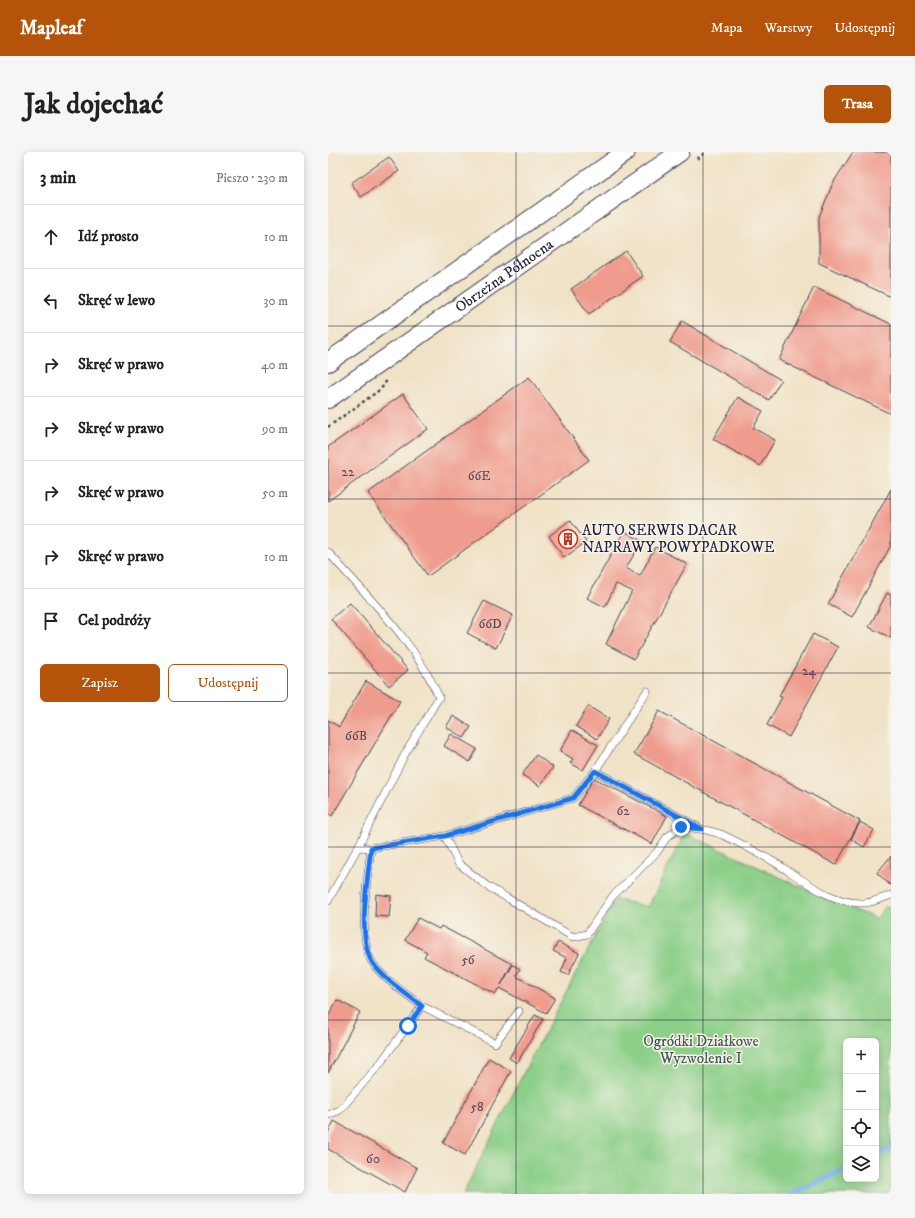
<!DOCTYPE html>
<html lang="pl">
<head>
<meta charset="utf-8">
<style>
  :root { --surface:#fff; --page:#f6f6f6; --text:#222; --muted:#767676; --line:#e0e0e0; --accent:#b45309 }
  body { margin:0; font-family:"IM FELL DW Pica",serif; background:var(--page); color:var(--text) }
  .controls { position:absolute; right:12px; bottom:12px; display:grid; overflow:hidden; border-radius:6px; box-shadow:0 2px 10px #0003 }
  .controls button { width:36px; height:36px; display:grid; place-items:center; padding:0; border:0; border-bottom:1px solid var(--line); background:var(--surface); color:var(--text); font:20px sans-serif }
  .stop { position:absolute; width:12px; height:12px; margin:-9px; border:3px solid #1a73e8; border-radius:50%; background:#fff }
  .stop.end { background:#1a73e8; border-color:#fff; box-shadow:0 1px 4px #0008 }
  .list { margin:0; padding:0; list-style:none }
  h2 { display:flex; justify-content:space-between; align-items:center; height:52px; margin:0; padding:0 16px; font-size:17px }
  h2 small { font-size:13px; font-weight:400; color:var(--muted) }
  .list li { display:grid; grid-template-columns:26px 1fr auto; gap:12px; align-items:center; box-sizing:border-box; height:64px; padding:0 16px; border-top:1px solid var(--line) }
  .list b { display:block; font-size:15px; white-space:nowrap }
  .list em { font-size:13px; font-style:normal; color:var(--muted) }
  .actions { display:flex; gap:8px; padding:12px 16px }
  .actions a { flex:1; padding:9px 0; border:1px solid var(--accent); border-radius:6px; text-align:center; font-size:14px; color:var(--accent) }
  .actions .main { background:var(--accent); color:#fff }
  .icon { flex:none; width:22px; height:22px; fill:none; stroke:currentColor; stroke-width:2; stroke-linecap:round; stroke-linejoin:round }
  .map { position:relative; flex:none; width:563px; height:1042px; overflow:hidden; border-radius:6px }
  header { display:flex; align-items:center; gap:24px; box-sizing:border-box; height:56px; padding:0 20px; background:var(--accent); color:#fff }
  header strong { font-size:19px }
  nav { display:flex; gap:22px; margin-inline-start:auto; font-size:14px }
  .intro { display:flex; align-items:center; justify-content:space-between; box-sizing:border-box; height:96px; padding:0 24px }
  h1 { margin:0; font-size:28px }
  .button { padding:10px 18px; border-radius:6px; background:var(--accent); color:#fff; font-size:14px; font-weight:700 }
  main { display:flex; gap:24px; padding:0 24px }
  aside { flex:1; background:var(--surface); border-radius:6px; box-shadow:0 2px 10px #0003 }
  .map>svg:first-child { display:block }
</style>
</head>
<body>
<header>
<strong>Mapleaf</strong>
<nav><a>Mapa</a><a>Warstwy</a><a>Udostępnij</a></nav>
</header>
<div class="intro"><h1>Jak dojechać</h1><a class="button">Trasa</a></div>
<main>
<aside>
<h2>3 min<small>Pieszo · 230 m</small></h2>
<ul class="list">
<li><svg class="icon" aria-label="ahead" viewBox="0 0 24 24"><path d="M12 20V5M6 11l6-6 6 6"/></svg><div><b>Idź prosto</b></div><em>10 m</em></li>
<li><svg class="icon" aria-label="left" viewBox="0 0 24 24"><path d="M17 20v-9H6M10 6l-5 5 5 5"/></svg><div><b>Skręć w lewo</b></div><em>30 m</em></li>
<li><svg class="icon" aria-label="right" viewBox="0 0 24 24"><path d="M7 20v-9h11M14 6l5 5-5 5"/></svg><div><b>Skręć w prawo</b></div><em>40 m</em></li>
<li><svg class="icon" aria-label="right" viewBox="0 0 24 24"><path d="M7 20v-9h11M14 6l5 5-5 5"/></svg><div><b>Skręć w prawo</b></div><em>90 m</em></li>
<li><svg class="icon" aria-label="right" viewBox="0 0 24 24"><path d="M7 20v-9h11M14 6l5 5-5 5"/></svg><div><b>Skręć w prawo</b></div><em>50 m</em></li>
<li><svg class="icon" aria-label="right" viewBox="0 0 24 24"><path d="M7 20v-9h11M14 6l5 5-5 5"/></svg><div><b>Skręć w prawo</b></div><em>10 m</em></li>
<li><svg class="icon" aria-label="arrive" viewBox="0 0 24 24"><path d="M6 21V4h12l-3 4 3 4H6"/></svg><div><b>Cel podróży</b></div></li>
</ul>
<div class="actions"><a class="main">Zapisz</a><a>Udostępnij</a></div>
</aside>
<div class="map">
<svg width="563" height="1042" viewBox="0 0 563 1042">
  <rect width="100%" height="100%" fill="#f7f3e8"/>
  <filter id="ink" filterUnits="userSpaceOnUse"><feTurbulence type="fractalNoise" baseFrequency=".025" numOctaves="2"/><feDisplacementMap in="SourceGraphic" scale="8" xChannelSelector="R" yChannelSelector="G"/><feConvolveMatrix kernelMatrix="1 2 1 2 8 2 1 2 1" color-interpolation-filters="sRGB"/></filter>
  <filter id="wash" filterUnits="userSpaceOnUse"><feTurbulence type="fractalNoise" baseFrequency=".012" numOctaves="4" result="noise"/><feDisplacementMap in="SourceGraphic" scale="16" xChannelSelector="R" yChannelSelector="G"/><feGaussianBlur stdDeviation="0.9" result="paint"/><feColorMatrix in="noise" values="0 0 0 0 0 0 0 0 0 0 0 0 0 0 0 0 0 1.4 0 .05"/><feComposite in="paint" operator="in"/></filter>
  <g filter="url(#wash)">
    <rect width="100%" height="100%" fill="#f0e2c6"/>
    <path fill="#8ccf88" stroke="#577862" fill-rule="evenodd" d="M 357,681 L 492,744 L 549,767 L 556,755 L 563,754 L 563,1042 L 135,1042 L 196,920 L 287,747 L 320,755 ZM 518,889 L 548,889 L 548,1027 L 518,1027 Z"/>
    <g fill="none" stroke-linecap="round" stroke-linejoin="round">
      <g stroke="#78b0e8" stroke-width="5.5">
        <path d="M 548,1003 L 563,996"/>
        <path d="M 464,1042 L 518,1017"/>
      </g>
    </g>
    <g id="blocks">
      <g fill="#ef9c8e">
        <path d="M 525,0 L 563,0 L 563,145 L 491,111 L 491,65 L 505,31 Z"/>
        <path d="M 61,5 L 71,19 L 33,45 L 23,31 Z"/>
        <path d="M 298,99 L 315,124 L 261,162 L 243,137 Z"/>
        <path d="M 486,135 L 563,172 L 563,262 L 451,208 Z"/>
        <path d="M 354,169 L 453,228 L 441,248 L 342,190 Z"/>
        <path d="M 201,225 L 261,308 L 100,424 L 40,341 Z"/>
        <path d="M 75,242 L 100,277 L 0,349 L 0,295 Z"/>
        <path d="M 410,245 L 435,259 L 425,276 L 447,288 L 432,314 L 385,287 Z"/>
        <path d="M 563,337 L 563,393 L 524,465 L 500,452 Z"/>
        <path d="M 242,368 L 258,390 L 236,406 L 221,384 Z"/>
        <path d="M 296,379 L 314,389 L 298,416 L 312,424 L 327,395 L 359,412 L 306,507 L 278,492 L 304,439 L 288,432 L 277,455 L 259,446 Z"/>
        <path d="M 559,441 L 563,443 L 563,486 L 541,475 Z"/>
        <path d="M 156,449 L 185,463 L 168,496 L 139,481 Z"/>
        <path d="M 22,451 L 80,518 L 61,534 L 3,467 Z"/>
        <path d="M 485,482 L 510,495 L 461,585 L 439,573 L 454,545 L 451,544 Z"/>
        <path d="M 38,529 L 72,549 L 4,664 L 0,661 L 0,568 L 11,575 Z"/>
        <path d="M 260,554 L 281,567 L 269,587 L 248,574 Z"/>
        <path d="M 331,559 L 532,669 L 508,713 L 306,602 Z"/>
        <path d="M 125,564 L 143,575 L 136,586 L 118,575 Z"/>
        <path d="M 244,578 L 270,593 L 255,618 L 242,611 L 245,607 L 232,599 Z"/>
        <path d="M 123,582 L 149,597 L 142,610 L 116,594 Z"/>
        <path d="M 208,603 L 225,615 L 212,634 L 194,623 Z"/>
        <path d="M 266,626 L 339,664 L 324,692 L 250,653 Z"/>
        <path d="M 532,670 L 546,678 L 536,695 L 523,687 Z"/>
        <path d="M 563,704 L 563,732 L 562,733 L 549,721 Z"/>
        <path d="M 48,742 L 63,744 L 61,765 L 47,764 Z"/>
        <path d="M 90,766 L 111,777 L 113,774 L 184,812 L 173,833 L 185,813 L 192,817 L 188,824 L 227,846 L 218,861 L 171,836 L 167,842 L 96,805 L 99,800 L 77,788 Z"/>
        <path d="M 230,790 L 251,801 L 240,823 L 233,820 L 239,806 L 225,799 Z"/>
        <path d="M 9,848 L 32,860 L 0,921 L 0,865 Z"/>
        <path d="M 207,863 L 215,867 L 189,911 L 181,906 Z"/>
        <path d="M 161,906 L 183,919 L 137,1003 L 115,991 Z"/>
        <path d="M 6,969 L 89,1016 L 77,1040 L 0,997 L 0,981 Z"/>
      </g>
    </g>
  </g>
  <g filter="url(#ink)">
    <use href="#blocks" fill-opacity="0" stroke="#413f50" stroke-width="1"/>
    <g fill="none" stroke-linecap="round" stroke-linejoin="round">
      <defs>
        <g id="service">
          <path d="M 0,400 C 41,447 85,487 111,545 L 77,602 L 30,695 L 0,749"/>
          <path d="M 267,619 L 370,675"/>
          <path d="M 117,684 L 130,711 L 159,734 L 245,785 L 259,782 L 284,745 L 329,700 L 339,685 L 353,675 C 368,676 384,678 397,684 C 414,692 430,701 446,710 C 473,726 504,753 537,751 C 545,750 555,746 563,743"/>
          <path d="M 30,695 L 43,696 L 117,684 L 245,646 L 267,619 L 319,539"/>
          <path d="M 94,854 L 167,891 L 191,859"/>
          <path d="M 0,963 L 12,958 L 51,913 L 94,854 C 80,843 48,822 42,806 C 30,779 40,725 43,696"/>
        </g>
        <g id="tertiary">
          <path d="M 0,210 L 298,0"/>
          <path id="s1" d="M 0,247 L 352,0"/>
        </g>
      </defs>
      <use href="#service" stroke="#413f50" stroke-width="8"/>
      <use href="#tertiary" stroke="#413f50" stroke-width="20"/>
      <g stroke="#413f50" stroke-width="2.5" stroke-dasharray="3 3" stroke-linecap="butt">
        <path d="M 369,7 L 378,0"/>
        <path d="M 0,275 L 53,237 L 59,228"/>
        <path d="M 548,1007 L 550,1011"/>
      </g>
      <use href="#service" stroke="#fff" stroke-width="7"/>
      <use href="#tertiary" stroke="#fff" stroke-width="18"/>
    </g>
  </g>
  <g fill="none" stroke-linecap="round" stroke-linejoin="round" filter="url(#ink)">
    <path stroke="#1a73e8" stroke-width="5" d="M 80,874 L 94,854 C 80,843 48,822 42,806 C 30,779 40,726 43,696 L 117,684 L 245,646 L 267,619 L 374,677 L 353,675"/>
  </g>
  <path fill="none" stroke="#22223b" stroke-width="1" stroke-opacity="0.55" d="M 188,0 L 188,1042M 375,0 L 375,1042M 0,174 L 563,174M 0,347 L 563,347M 0,521 L 563,521M 0,695 L 563,695M 0,868 L 563,868"/>
  <defs>
    <symbol id="building-ring" viewBox="-11 -11 22 22"><circle r="9.5" fill="#f7f3e8" stroke="#c8321e" stroke-width="1.5"/><path d="M-4-6H4V6H1V3H-1V6H-4ZM-2.5-4.3h1.7v1.8h-1.7ZM.8-4.3h1.7v1.8H.8ZM-2.5-1h1.7V.8h-1.7ZM.8-1h1.7V.8H.8Z" fill="#c8321e"/></symbol>
  </defs>
  <g fill-rule="evenodd">
    <use href="#building-ring" x="229" y="376" width="22" height="22"/>
  </g>
  <g text-anchor="middle" dominant-baseline="central" stroke-width="3" stroke-linejoin="round" paint-order="stroke">
    <g font-size="13" fill="#554050">
      <text x="20" y="320">22</text>
      <text x="151" y="324">66E</text>
      <text x="162" y="472">66D</text>
      <text x="481" y="519">24</text>
      <text x="28" y="584">66B</text>
      <text x="295" y="659">62</text>
      <text x="140" y="808">56</text>
      <text x="149" y="955">58</text>
      <text x="45" y="1007">60</text>
    </g>
    <g font-size="15" fill="#22223b" stroke="#f7f3e8">
      <text stroke="none"><textPath href="#s1" startOffset="215">Obrzeżna Północna</textPath></text>
    </g>
    <g font-size="15" fill="#22223b" stroke="#f7f3e8" text-anchor="start">
      <text x="254" y="378">AUTO SERWIS DACAR<tspan x="254" dy="17">NAPRAWY POWYPADKOWE</tspan></text>
    </g>
    <g font-size="15" fill="#425652" stroke="#f7f3e8">
      <text x="373" y="889">Ogródki Działkowe<tspan x="373" dy="17">Wyzwolenie I</tspan></text>
    </g>
  </g>
</svg>
<div class="controls">
<button>+</button>
<button>−</button>
<button><svg class="icon" aria-label="locate" viewBox="0 0 24 24"><circle cx="12" cy="12" r="6"/><path d="M12 2v4M12 18v4M2 12h4M18 12h4"/></svg></button>
<button><svg class="icon" aria-label="layers" viewBox="0 0 24 24"><path d="M12 4l9 5-9 5-9-5zM3 14l9 5 9-5"/></svg></button>
</div>
<div class="stop" style="left:80px;top:874px"></div>
<div class="stop end" style="left:353px;top:675px"></div>
</div>
</main>
</body>
</html>
